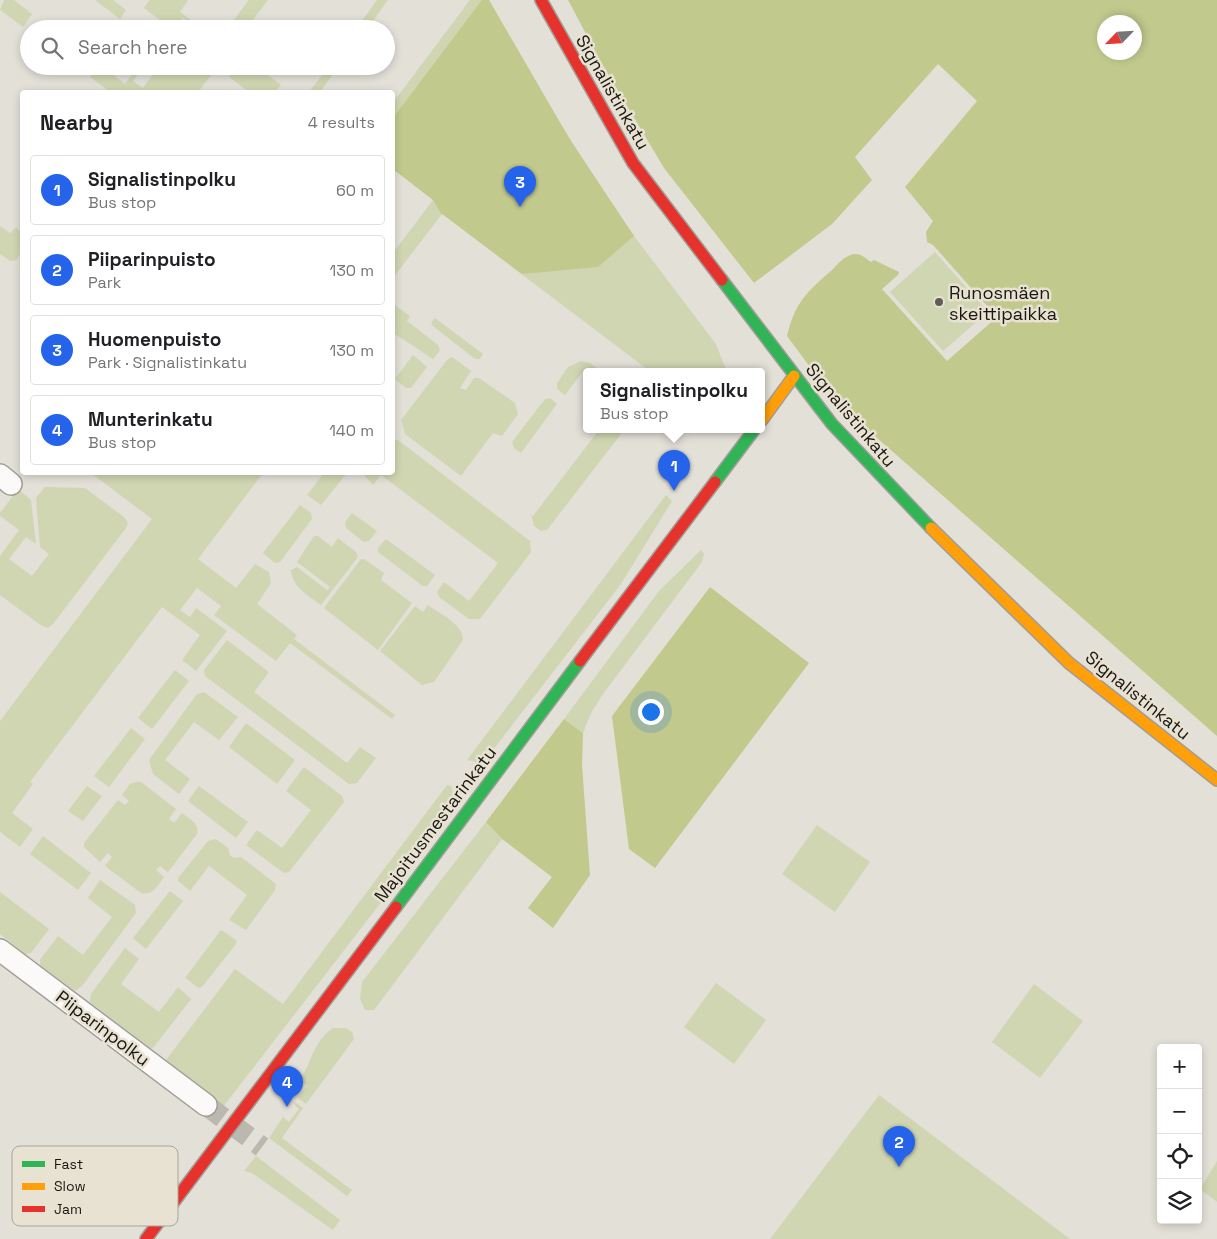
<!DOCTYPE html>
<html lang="en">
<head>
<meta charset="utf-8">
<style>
  :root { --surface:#fff; --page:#f2f2f2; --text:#202124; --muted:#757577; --line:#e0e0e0; --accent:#2563eb }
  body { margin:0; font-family:"Space Grotesk",sans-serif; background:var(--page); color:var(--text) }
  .controls { position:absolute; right:15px; bottom:15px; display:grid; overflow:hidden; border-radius:5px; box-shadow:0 2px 8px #0003 }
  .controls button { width:45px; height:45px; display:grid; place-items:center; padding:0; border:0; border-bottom:1px solid var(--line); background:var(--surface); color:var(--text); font:25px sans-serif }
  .compass { position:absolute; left:1097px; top:15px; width:45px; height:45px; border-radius:50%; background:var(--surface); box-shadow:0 2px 8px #0003; rotate:245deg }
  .you { position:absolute; left:650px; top:711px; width:18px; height:18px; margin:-12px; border:4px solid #fff; border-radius:50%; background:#1a73e8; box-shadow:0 0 0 8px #1a73e833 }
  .badge { display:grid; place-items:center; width:32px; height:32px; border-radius:50%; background:var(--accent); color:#fff; font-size:16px; font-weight:700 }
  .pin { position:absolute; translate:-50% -41px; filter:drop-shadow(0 1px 2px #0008) }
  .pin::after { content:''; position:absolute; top:26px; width:18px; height:15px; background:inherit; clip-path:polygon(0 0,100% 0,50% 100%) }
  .popup { position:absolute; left:583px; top:368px; width:182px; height:65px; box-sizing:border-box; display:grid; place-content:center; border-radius:5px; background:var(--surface); filter:drop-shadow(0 1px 4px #0005); font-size:16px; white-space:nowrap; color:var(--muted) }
  .popup b { font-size:19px; color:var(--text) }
  .popup::after { content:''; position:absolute; left:50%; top:100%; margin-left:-10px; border:10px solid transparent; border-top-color:var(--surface) }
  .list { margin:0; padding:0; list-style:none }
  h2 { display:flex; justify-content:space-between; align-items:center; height:65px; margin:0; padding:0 20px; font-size:21px }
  h2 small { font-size:16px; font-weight:400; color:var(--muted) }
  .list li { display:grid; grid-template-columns:32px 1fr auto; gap:15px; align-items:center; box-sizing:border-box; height:70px; margin:0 10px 10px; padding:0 10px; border:1px solid var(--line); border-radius:5px }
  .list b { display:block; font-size:19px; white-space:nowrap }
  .list p { margin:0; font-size:16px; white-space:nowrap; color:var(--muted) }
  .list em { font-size:16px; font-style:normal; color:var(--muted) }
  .icon { flex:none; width:28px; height:28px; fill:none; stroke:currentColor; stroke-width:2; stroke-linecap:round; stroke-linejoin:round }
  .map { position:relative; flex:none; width:1217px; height:1239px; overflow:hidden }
  .search { position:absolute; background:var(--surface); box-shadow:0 2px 8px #0003; left:20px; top:20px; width:375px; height:55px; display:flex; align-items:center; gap:12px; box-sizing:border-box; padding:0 18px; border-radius:28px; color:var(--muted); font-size:19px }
  .panel { position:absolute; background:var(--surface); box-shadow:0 2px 8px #0003; left:20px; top:90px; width:375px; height:385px; border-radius:5px }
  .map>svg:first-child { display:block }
</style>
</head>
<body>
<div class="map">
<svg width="1217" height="1239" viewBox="0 0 1217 1239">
  <rect width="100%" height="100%" fill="#e3e0d8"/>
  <g fill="#d0d6b2">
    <path d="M 4,0 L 14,0 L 32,14 L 23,27 L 0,10 Z"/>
    <path d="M 95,0 L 113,0 L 126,10 L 120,19 Z"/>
    <path d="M 150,0 L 188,0 L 180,12 L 203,29 L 197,29 L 183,18 L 175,29 L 172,29 L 144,8 Z"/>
    <path d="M 249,0 L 268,0 L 246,29 L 227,29 Z"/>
    <path d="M 377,0 L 388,0 L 367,29 L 356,29 Z"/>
    <path d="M 470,0 L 489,0 L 529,72 L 601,189 L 634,236 L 716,344 L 727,372 L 651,372 L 442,214 L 393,278 L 393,253 L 433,200 L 393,169 L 392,104 Z"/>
    <path d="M 98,66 L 102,66 L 125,84 L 138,66 L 144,66 L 133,81 L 143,88 L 159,66 L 201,66 L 212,74 L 198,92 L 110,92 L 90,77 Z"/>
    <path d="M 237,66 L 256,66 L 281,85 L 275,92 L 249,92 L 229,77 Z"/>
    <path d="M 329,66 L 339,66 L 320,92 L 309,92 Z"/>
    <path d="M 0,226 L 10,233 L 16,227 L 22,233 L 22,252 L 16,260 L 10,261 L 0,254 Z"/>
    <path d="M 935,252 L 988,312 L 943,351 L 890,292 Z"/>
    <path d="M 392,303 L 410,316 L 407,321 L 438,345 L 440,350 L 433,359 L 395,334 L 393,336 Z"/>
    <path d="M 435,318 L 483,354 L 480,359 L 475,359 L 433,326 L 431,323 Z"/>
    <path d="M 413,355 L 427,367 L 411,388 L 406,388 L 395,379 Z"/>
    <path d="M 452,357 L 471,371 L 460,388 L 466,390 L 474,378 L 479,378 L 515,403 L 518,414 L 502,436 L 493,433 L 461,476 L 405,434 L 401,420 L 447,360 Z"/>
    <path d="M 581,361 L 590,363 L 602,372 L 587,372 L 584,370 L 565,395 L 557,389 L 557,383 L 568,367 Z"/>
    <path d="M 550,398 L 557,404 L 521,453 L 514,448 L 512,442 L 545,399 Z"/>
    <path d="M 599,430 L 624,430 L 547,530 L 541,531 L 534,526 L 531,514 L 533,516 Z"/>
    <path d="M 393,439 L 398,440 L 530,541 L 531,552 L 480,619 L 469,619 L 439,597 L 437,592 L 444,582 L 469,601 L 498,563 L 381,475 L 373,485 L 362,473 L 392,472 Z"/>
    <path d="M 91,473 L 263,473 L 198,559 L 236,588 L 255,564 L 269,572 L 271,583 L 257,604 L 297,635 L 294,639 L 395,715 L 392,719 L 290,643 L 276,661 L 214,615 L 221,606 L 197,588 L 180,610 L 190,617 L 196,608 L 227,631 L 196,671 L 182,660 L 200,635 L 162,607 L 30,782 L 33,784 L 12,813 L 33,829 L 20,847 L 0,832 L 0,721 L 152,519 Z"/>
    <path d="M 324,473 L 347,473 L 321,505 L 307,495 Z"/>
    <path d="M 45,487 L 85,488 L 124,517 L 128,523 L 126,528 L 53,624 L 48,628 L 42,626 L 0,595 L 0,556 L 19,530 L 0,516 L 0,513 L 18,489 L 31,500 L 36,544 L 26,537 L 9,559 L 32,576 L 49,554 L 40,547 L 36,498 Z"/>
    <path d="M 666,495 L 672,501 L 621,584 L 486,759 L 477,762 L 467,760 Z"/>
    <path d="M 300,505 L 311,513 L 312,519 L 280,562 L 275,563 L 263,553 Z"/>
    <path d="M 352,513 L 377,531 L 369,541 L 364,542 L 346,528 L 345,522 Z"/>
    <path d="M 314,536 L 318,536 L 332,547 L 338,538 L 356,552 L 358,557 L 321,605 C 308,595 292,587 291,570 L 297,567 L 327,590 L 330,587 L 297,562 Z"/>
    <path d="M 386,539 L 435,575 L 427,586 L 423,586 L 378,552 L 378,548 Z"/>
    <path d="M 701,550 L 704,554 L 702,562 L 603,694 L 591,713 L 583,733 L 564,719 L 659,591 Z"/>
    <path d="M 361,559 L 364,559 L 384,573 L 381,580 L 412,603 L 378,650 L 324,608 Z"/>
    <path d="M 428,605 C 440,614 463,624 463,640 L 434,682 L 422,685 L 380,651 L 415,606 L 423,612 Z"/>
    <path d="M 227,640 L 269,672 L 254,692 L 347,763 L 360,747 L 376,758 L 357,783 L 349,784 L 205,676 L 204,670 Z"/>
    <path d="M 175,670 L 189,681 L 152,729 L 138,718 Z"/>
    <path d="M 204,692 L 238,717 L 219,740 L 194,722 L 165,760 L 190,779 L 179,794 L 153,774 L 149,760 L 197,694 Z"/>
    <path d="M 246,723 L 295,760 L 277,784 L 229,747 Z"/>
    <path d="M 131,728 L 145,739 L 109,787 L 94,776 Z"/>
    <path d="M 304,767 L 342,796 L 344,802 L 289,872 L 284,873 L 246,845 L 257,830 L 282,848 L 311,810 L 286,791 Z"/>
    <path d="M 136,782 L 141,782 L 176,809 L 169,819 L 174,823 L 182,813 C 189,819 200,823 197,834 L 168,872 L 160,866 L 156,870 L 164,877 C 158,885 153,896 141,893 L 105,866 L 112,857 L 108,853 L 100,862 L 84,847 L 84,843 L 118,800 L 125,805 L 129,801 L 122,795 L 130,784 Z"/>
    <path d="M 447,785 L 451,786 L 455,800 L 454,808 L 223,1107 L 213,1096 L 166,1060 L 235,969 L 283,1004 Z"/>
    <path d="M 87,786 L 102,796 L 83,821 L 68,811 Z"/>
    <path d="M 199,786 L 248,822 L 236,838 L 188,801 Z"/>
    <path d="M 486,822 L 502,839 L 374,1010 L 365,1010 L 360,999 L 362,982 Z"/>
    <path d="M 817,825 L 870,862 L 835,912 L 782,874 Z"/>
    <path d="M 43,836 L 91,873 L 78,890 L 30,854 Z"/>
    <path d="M 216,839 L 228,848 L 230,855 L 234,858 L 241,857 L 276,884 L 275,890 L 246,930 L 229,920 L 247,895 L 209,866 L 190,891 L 178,881 L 178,878 L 208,841 Z"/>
    <path d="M 100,880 L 135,905 L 136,913 L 82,986 L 75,991 L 40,965 L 40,960 L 58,936 L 83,955 L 112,917 L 88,898 Z"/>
    <path d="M 170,891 L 183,901 L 146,949 L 133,938 Z"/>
    <path d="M 0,892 L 49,929 L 31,953 L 25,954 L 0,934 Z"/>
    <path d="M 221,930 L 236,940 L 236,944 L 202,987 L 199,988 L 185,978 Z"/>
    <path d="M 125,948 L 139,959 L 121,984 L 159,1012 L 178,987 L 191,999 L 153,1048 L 150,1048 L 90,1002 L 91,994 Z"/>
    <path d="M 716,983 L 766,1020 L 734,1064 L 684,1027 Z"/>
    <path d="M 1034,984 L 1083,1021 L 1040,1078 L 992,1042 Z"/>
    <path d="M 333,1028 L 346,1028 L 352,1032 L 354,1039 L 306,1104 L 298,1098 L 307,1086 L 300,1080 C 311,1063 315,1039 333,1028 Z"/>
    <path d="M 879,1095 L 1070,1239 L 770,1239 Z"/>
    <path d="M 295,1102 L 303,1108 L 282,1138 L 352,1190 L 347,1196 L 269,1138 L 283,1117 L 289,1122 L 299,1109 L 294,1104 Z"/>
    <path d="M 256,1156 L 340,1220 L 333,1230 L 252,1173 L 244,1171 Z"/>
    <path d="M 1217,1161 L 1217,1202 L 1200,1189 Z"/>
  </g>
  <g fill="#c1c98d" fill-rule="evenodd">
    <path d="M 482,0 L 489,0 L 569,138 L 634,236 L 598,267 L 522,274 L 441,213 L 433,200 L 393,169 L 393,118 Z"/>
    <path d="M 568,0 L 1217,0 L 1217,736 L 860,423 L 813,371 L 787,336 C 795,302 807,292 832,270 C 838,264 844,256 854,254 C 861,253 866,259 871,262 L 874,260 L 899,272 L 898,275 L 882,289 L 947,361 L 997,317 L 933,245 L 927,242 L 926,232 L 933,221 L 905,187 L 977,101 L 938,64 L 855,157 L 872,180 L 832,224 L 754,283 L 664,168 L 601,62 ZM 1104,22 L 1134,22 L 1134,52 L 1104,52 Z"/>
    <path d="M 710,587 L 809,663 L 655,868 L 629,849 L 612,716 Z"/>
    <path d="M 564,719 L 583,733 L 582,765 L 590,875 L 553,928 L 528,908 L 552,877 L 502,839 L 486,822 Z"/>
  </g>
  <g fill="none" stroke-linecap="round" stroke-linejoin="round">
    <path stroke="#bbb8b0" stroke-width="21" stroke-dasharray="21 11" stroke-linecap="butt" d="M 206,1105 L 262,1147"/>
    <defs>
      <g id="street">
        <path d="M 0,475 L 11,484"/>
        <path d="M 0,950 L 206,1105"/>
      </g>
      <g id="fast">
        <path d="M 722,280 L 832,424 L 931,528"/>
        <path d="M 715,482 L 754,430"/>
        <path d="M 396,907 L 580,661"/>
      </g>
      <g id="slow">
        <path d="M 762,420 L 794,376"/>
        <path d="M 931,528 L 1069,663 L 1217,780"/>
      </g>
      <g id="jam">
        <path d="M 541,0 L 633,163 L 722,280"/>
        <path d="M 580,661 L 715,482"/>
        <path d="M 146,1239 L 396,907"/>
      </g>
    </defs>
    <use href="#street" stroke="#a09d97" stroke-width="24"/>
    <use href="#fast" stroke="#a09d97" stroke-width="14"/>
    <use href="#slow" stroke="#a09d97" stroke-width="14"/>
    <use href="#jam" stroke="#a09d97" stroke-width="14"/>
    <use href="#street" stroke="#fbfaf9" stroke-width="21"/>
    <use href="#fast" stroke="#30b455" stroke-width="11"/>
    <use href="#slow" stroke="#ff9f0a" stroke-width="11"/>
    <use href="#jam" stroke="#e5322d" stroke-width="11"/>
  </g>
  <circle fill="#605d57" stroke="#e8e2d3" stroke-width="2" cx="939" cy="302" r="5"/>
  <g text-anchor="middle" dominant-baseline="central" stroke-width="5" stroke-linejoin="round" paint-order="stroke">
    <g font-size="18" fill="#191711" stroke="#e8e2d3">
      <text transform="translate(613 92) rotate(60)">Signalistinkatu</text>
      <text transform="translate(851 415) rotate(50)">Signalistinkatu</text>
      <text transform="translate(1138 695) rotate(39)">Signalistinkatu</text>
      <text transform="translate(435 824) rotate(-53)">Majoitusmestarinkatu</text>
      <text transform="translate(103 1028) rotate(37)">Piiparinpolku</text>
    </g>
    <g font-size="18" fill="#191711" stroke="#e8e2d3" text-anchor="start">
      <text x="949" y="292">Runosmäen<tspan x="949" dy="21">skeittipaikka</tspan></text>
    </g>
  </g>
  <rect x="12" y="1146" width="166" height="80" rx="8" fill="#e8e2d3" stroke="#aaa599" stroke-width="1"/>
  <rect x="22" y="1161" width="23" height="6" fill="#30b455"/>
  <rect x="22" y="1183" width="23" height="7" fill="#ff9f0a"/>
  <rect x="22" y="1206" width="23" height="6" fill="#e5322d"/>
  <g font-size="14" fill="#191711">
    <text x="54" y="1169">Fast</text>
    <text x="54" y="1191">Slow</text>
    <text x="54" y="1214">Jam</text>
  </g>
</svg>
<div class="controls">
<button>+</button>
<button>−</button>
<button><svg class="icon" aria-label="locate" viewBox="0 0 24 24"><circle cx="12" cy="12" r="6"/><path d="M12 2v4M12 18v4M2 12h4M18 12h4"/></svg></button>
<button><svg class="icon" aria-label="layers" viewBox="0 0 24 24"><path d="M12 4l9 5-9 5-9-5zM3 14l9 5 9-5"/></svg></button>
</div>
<svg class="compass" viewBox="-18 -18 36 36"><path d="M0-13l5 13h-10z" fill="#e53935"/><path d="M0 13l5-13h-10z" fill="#757577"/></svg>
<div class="you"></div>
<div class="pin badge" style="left:674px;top:491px">1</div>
<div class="popup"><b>Signalistinpolku</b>Bus stop</div>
<div class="pin badge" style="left:899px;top:1167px">2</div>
<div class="pin badge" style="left:520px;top:207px">3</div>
<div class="pin badge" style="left:287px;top:1107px">4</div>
<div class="search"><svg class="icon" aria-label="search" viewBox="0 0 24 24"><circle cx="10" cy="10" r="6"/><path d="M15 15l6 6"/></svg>Search here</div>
<section class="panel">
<h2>Nearby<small>4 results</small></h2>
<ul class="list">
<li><span class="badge">1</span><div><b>Signalistinpolku</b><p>Bus stop</p></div><em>60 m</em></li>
<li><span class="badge">2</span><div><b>Piiparinpuisto</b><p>Park</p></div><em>130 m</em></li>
<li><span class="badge">3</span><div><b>Huomenpuisto</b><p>Park · Signalistinkatu</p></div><em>130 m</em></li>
<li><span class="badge">4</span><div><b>Munterinkatu</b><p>Bus stop</p></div><em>140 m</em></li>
</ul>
</section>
</div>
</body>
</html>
